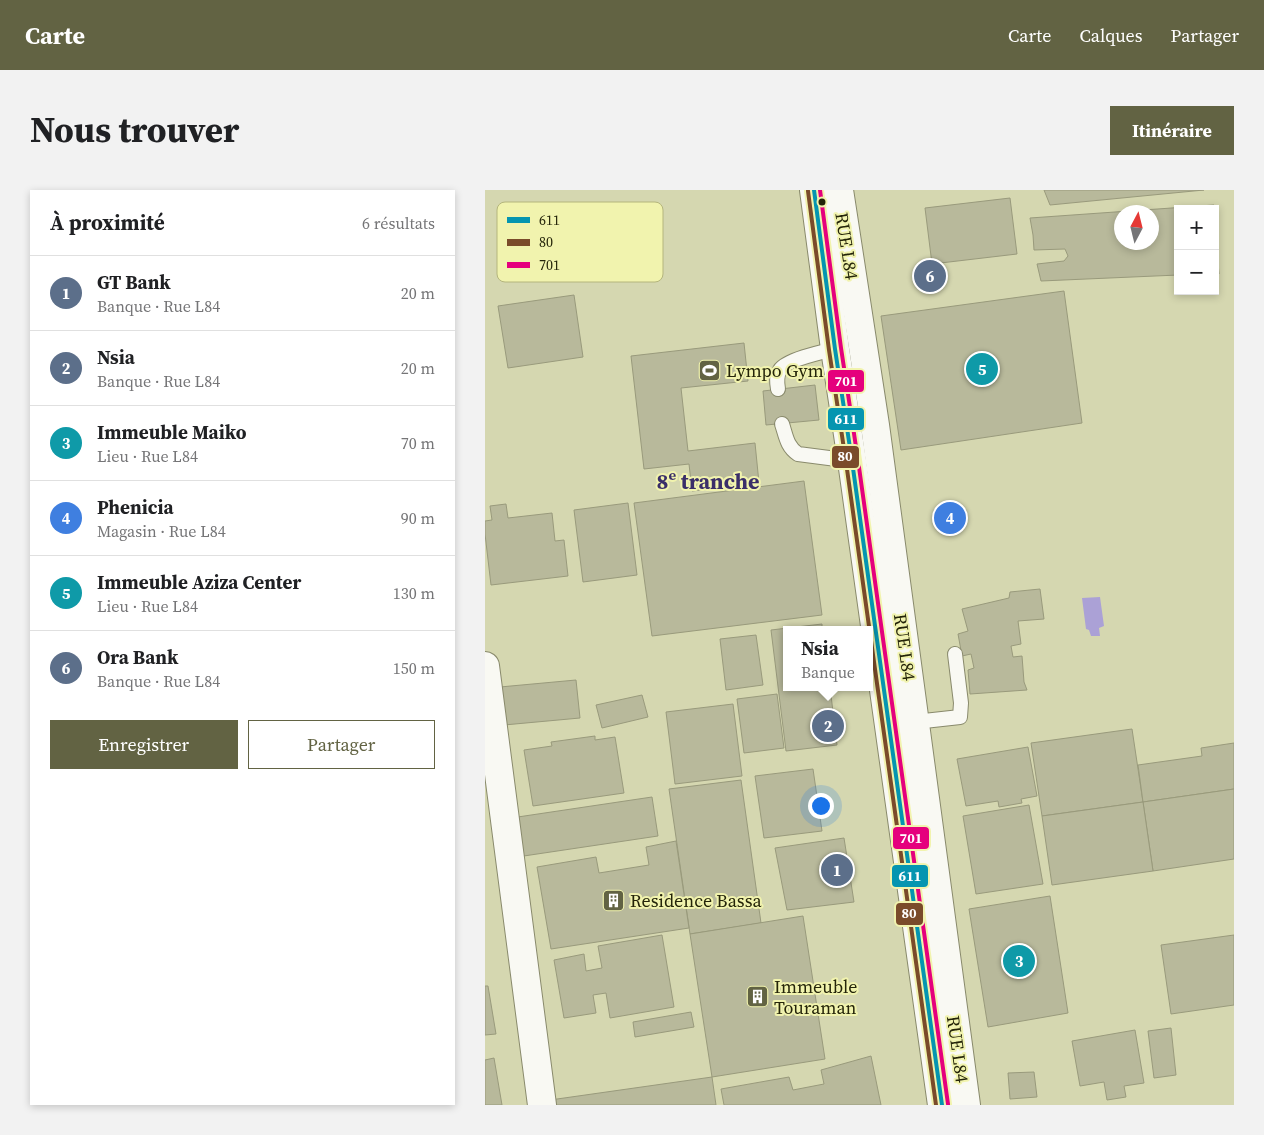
<!DOCTYPE html>
<html lang="fr">
<head>
<meta charset="utf-8">
<style>
  :root { --surface:#fff; --page:#f2f2f2; --text:#202124; --muted:#757577; --line:#e0e0e0; --accent:#626343 }
  body { margin:0; font-family:"Source Serif 4",serif; background:var(--page); color:var(--text) }
  .controls { position:absolute; right:15px; top:15px; display:grid; overflow:hidden; border-radius:0px; box-shadow:0 2px 8px #0003 }
  .controls button { width:45px; height:45px; display:grid; place-items:center; padding:0; border:0; border-bottom:1px solid var(--line); background:var(--surface); color:var(--text); font:25px sans-serif }
  .compass { position:absolute; left:629px; top:15px; width:45px; height:45px; border-radius:50%; background:var(--surface); box-shadow:0 2px 8px #0003; rotate:7deg }
  .you { position:absolute; left:335px; top:615px; width:18px; height:18px; margin:-12px; border:4px solid #fff; border-radius:50%; background:#1a73e8; box-shadow:0 0 0 8px #1a73e833 }
  .badge { display:grid; place-items:center; width:32px; height:32px; border-radius:50%; background:var(--accent); color:#fff; font-size:16px; font-weight:700 }
  .pin { position:absolute; translate:-50% -50%; border:2px solid #fff; box-shadow:0 1px 5px #0006 }
  .popup { position:absolute; left:298px; top:436px; width:90px; height:65px; box-sizing:border-box; display:grid; place-content:center; border-radius:0px; background:var(--surface); filter:drop-shadow(0 1px 4px #0005); font-size:16px; white-space:nowrap; color:var(--muted) }
  .popup b { font-size:19px; color:var(--text) }
  .popup::after { content:''; position:absolute; left:50%; top:100%; margin-left:-10px; border:10px solid transparent; border-top-color:var(--surface) }
  .list { margin:0; padding:0; list-style:none }
  h2 { display:flex; justify-content:space-between; align-items:center; height:65px; margin:0; padding:0 20px; font-size:21px }
  h2 small { font-size:16px; font-weight:400; color:var(--muted) }
  .list li { display:grid; grid-template-columns:32px 1fr auto; gap:15px; align-items:center; box-sizing:border-box; height:75px; padding:0 20px; border-top:1px solid var(--line) }
  .list b { display:block; font-size:19px; white-space:nowrap }
  .list p { margin:0; font-size:16px; white-space:nowrap; color:var(--muted) }
  .list em { font-size:16px; font-style:normal; color:var(--muted) }
  .actions { display:flex; gap:10px; padding:15px 20px }
  .actions a { flex:1; padding:11px 0; border:1px solid var(--accent); border-radius:0px; text-align:center; font-size:18px; color:var(--accent) }
  .actions .main { background:var(--accent); color:#fff }
  .map { position:relative; flex:none; width:749px; height:915px; overflow:hidden; border-radius:0px }
  header { display:flex; align-items:center; gap:30px; box-sizing:border-box; height:70px; padding:0 25px; background:var(--accent); color:#fff }
  header strong { font-size:24px }
  nav { display:flex; gap:28px; margin-inline-start:auto; font-size:18px }
  .intro { display:flex; align-items:center; justify-content:space-between; box-sizing:border-box; height:120px; padding:0 30px }
  h1 { margin:0; font-size:35px }
  .button { padding:12px 22px; border-radius:0px; background:var(--accent); color:#fff; font-size:18px; font-weight:700 }
  main { display:flex; gap:30px; padding:0 30px }
  aside { flex:1; background:var(--surface); border-radius:0px; box-shadow:0 2px 8px #0003 }
  .map>svg:first-child { display:block }
</style>
</head>
<body>
<header>
<strong>Carte</strong>
<nav><a>Carte</a><a>Calques</a><a>Partager</a></nav>
</header>
<div class="intro"><h1>Nous trouver</h1><a class="button">Itinéraire</a></div>
<main>
<aside>
<h2>À proximité<small>6 résultats</small></h2>
<ul class="list">
<li><span class="badge" style="background:#5c6f8a">1</span><div><b>GT Bank</b><p>Banque · Rue L84</p></div><em>20 m</em></li>
<li><span class="badge" style="background:#5c6f8a">2</span><div><b>Nsia</b><p>Banque · Rue L84</p></div><em>20 m</em></li>
<li><span class="badge" style="background:#0f9aa8">3</span><div><b>Immeuble Maiko</b><p>Lieu · Rue L84</p></div><em>70 m</em></li>
<li><span class="badge" style="background:#3f7fe0">4</span><div><b>Phenicia</b><p>Magasin · Rue L84</p></div><em>90 m</em></li>
<li><span class="badge" style="background:#0f9aa8">5</span><div><b>Immeuble Aziza Center</b><p>Lieu · Rue L84</p></div><em>130 m</em></li>
<li><span class="badge" style="background:#5c6f8a">6</span><div><b>Ora Bank</b><p>Banque · Rue L84</p></div><em>150 m</em></li>
</ul>
<div class="actions"><a class="main">Enregistrer</a><a>Partager</a></div>
</aside>
<div class="map">
<svg width="749" height="915" viewBox="0 0 749 915">
  <rect width="100%" height="100%" fill="#d5d7b0"/>
  <path fill="#aba1d6" d="M 615,407 L 619,436 L 614,438 L 615,446 L 606,446 L 604,440 L 601,439 L 597,408 Z"/>
  <g fill="#b8b99b" stroke="#999a7c" fill-rule="evenodd">
    <path d="M 559,0 L 719,0 L 565,15 Z"/>
    <path d="M 525,8 L 532,64 L 447,74 L 440,18 Z"/>
    <path d="M 729,15 L 729,19 L 693,19 L 693,85 L 556,91 L 552,74 L 579,71 L 583,66 L 580,59 L 549,60 L 548,45 L 545,28 ZM 636,22 L 666,22 L 666,52 L 636,52 Z"/>
    <path d="M 730,38 L 734,84 L 730,84 Z"/>
    <path d="M 579,101 L 597,233 L 416,260 L 396,126 Z"/>
    <path d="M 89,105 L 98,167 L 23,178 L 13,116 Z"/>
    <path d="M 259,153 L 263,191 L 196,198 L 203,261 L 270,253 L 274,293 L 207,301 L 204,274 L 159,279 L 146,166 Z"/>
    <path d="M 330,195 L 334,230 L 281,235 L 278,201 Z"/>
    <path d="M 319,291 L 337,425 L 167,446 L 149,313 Z"/>
    <path d="M 143,313 L 152,385 L 98,392 L 89,320 Z"/>
    <path d="M 21,314 L 23,328 L 67,323 L 70,351 L 79,350 L 83,386 L 6,395 L 0,344 L 0,331 L 7,330 L 5,316 Z"/>
    <path d="M 555,399 L 559,429 L 533,431 L 536,454 L 526,456 L 528,467 L 537,466 L 539,492 L 542,500 L 485,504 L 483,480 L 489,478 L 486,464 L 477,466 L 473,444 L 483,441 L 477,419 L 524,408 L 525,402 Z"/>
    <path d="M 337,434 L 337,440 L 302,440 L 302,497 L 345,497 L 352,555 L 301,561 L 286,440 Z"/>
    <path d="M 271,445 L 278,495 L 241,500 L 235,449 Z"/>
    <path d="M 91,490 L 95,528 L 19,535 L 15,497 Z"/>
    <path d="M 292,504 L 299,558 L 259,563 L 252,509 Z"/>
    <path d="M 157,505 L 163,527 L 117,538 L 111,515 Z"/>
    <path d="M 248,514 L 257,586 L 190,594 L 181,522 Z"/>
    <path d="M 647,539 L 658,612 L 557,626 L 546,553 Z"/>
    <path d="M 110,546 L 110,550 L 130,547 L 139,603 L 48,616 L 39,560 L 67,556 L 66,552 Z"/>
    <path d="M 749,553 L 749,599 L 658,612 L 653,575 L 717,566 L 716,558 Z"/>
    <path d="M 543,557 L 552,606 L 536,609 L 537,613 L 514,617 L 513,611 L 481,616 L 472,569 Z"/>
    <path d="M 328,579 L 337,641 L 279,648 L 270,586 Z"/>
    <path d="M 256,590 L 276,733 L 205,744 L 184,599 Z"/>
    <path d="M 749,599 L 749,669 L 668,681 L 658,612 Z"/>
    <path d="M 167,607 L 173,646 L 32,667 L 26,628 Z"/>
    <path d="M 658,612 L 668,681 L 567,695 L 557,626 Z"/>
    <path d="M 544,615 L 558,694 L 491,704 L 478,626 Z"/>
    <path d="M 359,648 L 369,712 L 302,720 L 290,658 Z"/>
    <path d="M 191,651 L 204,738 L 66,759 L 52,677 L 111,667 L 114,683 L 164,675 L 161,657 Z"/>
    <path d="M 565,706 L 583,823 L 503,837 L 484,719 Z"/>
    <path d="M 318,726 L 340,869 L 227,887 L 205,744 Z"/>
    <path d="M 177,745 L 189,817 L 125,828 L 121,803 L 108,805 L 111,823 L 79,828 L 69,770 L 99,764 L 101,781 L 117,778 L 113,756 Z"/>
    <path d="M 749,745 L 749,815 L 686,824 L 676,755 Z"/>
    <path d="M 0,796 L 3,796 L 11,844 L 0,845 Z"/>
    <path d="M 206,822 L 209,837 L 150,847 L 148,832 Z"/>
    <path d="M 686,838 L 691,885 L 669,888 L 663,841 Z"/>
    <path d="M 650,840 L 659,893 L 639,896 L 641,907 L 622,910 L 619,892 L 595,896 L 587,851 Z"/>
    <path d="M 386,866 L 396,915 L 239,915 L 236,899 L 304,887 L 308,900 L 339,894 L 336,880 Z"/>
    <path d="M 9,868 L 17,915 L 0,915 L 0,870 Z"/>
    <path d="M 549,882 L 552,907 L 525,909 L 523,883 Z"/>
    <path d="M 227,887 L 231,915 L 59,915 L 58,911 Z"/>
  </g>
  <g fill="none" stroke-linecap="round" stroke-linejoin="round">
    <defs>
      <g id="lane">
        <path d="M 293,199 C 292,193 291,186 295,180 C 301,170 337,162 350,159"/>
        <path d="M 297,234 C 301,246 302,257 313,264 L 367,271"/>
        <path d="M 430,532 L 475,527 L 476,513 L 470,464"/>
      </g>
      <path id="street" d="M 0,476 L 57,915"/>
      <g id="secondary">
        <path d="M 329,0 L 350,159 L 367,271 L 457,915"/>
        <path d="M 354,0 L 390,235 L 481,915"/>
      </g>
    </defs>
    <use href="#lane" stroke="#898a6c" stroke-width="16"/>
    <use href="#street" stroke="#898a6c" stroke-width="30"/>
    <use href="#secondary" stroke="#898a6c" stroke-width="30"/>
    <use href="#lane" stroke="#f9f9f3" stroke-width="14"/>
    <use href="#street" stroke="#f9f9f3" stroke-width="28"/>
    <use href="#secondary" stroke="#f9f9f3" stroke-width="28"/>
    <defs>
      <path id="bus-1" d="M 329,0 L 350,159 L 367,271 L 457,915"/>
      <path id="bus-2" d="M 323,1 L 344,160 L 361,272 L 451,915"/>
      <path id="bus-3" d="M 335,0 L 356,158 L 373,270 L 463,914"/>
    </defs>
    <use href="#bus-1" stroke="#f1f3ae" stroke-width="8"/>
    <use href="#bus-2" stroke="#f1f3ae" stroke-width="8"/>
    <use href="#bus-3" stroke="#f1f3ae" stroke-width="8"/>
    <use href="#bus-1" stroke="#0595b0" stroke-width="4"/>
    <use href="#bus-2" stroke="#7a4b2a" stroke-width="4"/>
    <use href="#bus-3" stroke="#e5007d" stroke-width="4"/>
  </g>
  <defs>
    <symbol id="stadium-square" viewBox="-11 -11 22 22"><rect x="-9" y="-9" width="18" height="18" rx="4" fill="#626343" stroke="#f1f3ae"/><path d="M0-5a6.5 5 0 1 0 0 10a6.5 5 0 1 0 0-10ZM-3.5-1.8h7v3.6h-7Z" fill="#fff"/></symbol>
    <symbol id="building-square" viewBox="-11 -11 22 22"><rect x="-9" y="-9" width="18" height="18" rx="4" fill="#626343" stroke="#f1f3ae"/><path d="M-4-6H4V6H1V3H-1V6H-4ZM-2.5-4.3h1.7v1.8h-1.7ZM.8-4.3h1.7v1.8H.8ZM-2.5-1h1.7V.8h-1.7ZM.8-1h1.7V.8H.8Z" fill="#fff"/></symbol>
  </defs>
  <g fill-rule="evenodd">
    <use href="#stadium-square" x="212" y="168" width="25" height="25"/>
    <use href="#building-square" x="116" y="698" width="25" height="25"/>
    <use href="#building-square" x="260" y="794" width="25" height="25"/>
  </g>
  <circle fill="#242409" stroke="#f1f3ae" stroke-width="2" cx="337" cy="12" r="4.5"/>
  <g text-anchor="middle" dominant-baseline="central" stroke-width="4" stroke-linejoin="round" paint-order="stroke">
    <g font-size="18" fill="#242409" stroke="#f1f3ae">
      <text transform="translate(362 56) rotate(81)">RUE L84</text>
      <text transform="translate(420 457) rotate(82)">RUE L84</text>
      <text transform="translate(473 859) rotate(82)">RUE L84</text>
    </g>
    <g font-size="18" fill="#242409" stroke="#f1f3ae" text-anchor="start">
      <text x="241" y="180">Lympo Gym</text>
      <text x="145" y="710">Residence Bassa</text>
      <text x="289" y="796">Immeuble<tspan x="289" dy="21">Touraman</tspan></text>
    </g>
    <g font-size="22" font-weight="bold" fill="#3a2e69" stroke="#f1f3ae">
      <text x="223" y="291">8ᵉ tranche</text>
    </g>
  </g>
  <rect x="12" y="12" width="166" height="80" rx="8" fill="#f1f3ae" stroke="#b4b57c" stroke-width="1"/>
  <rect x="22" y="27" width="23" height="6" fill="#0595b0"/>
  <rect x="22" y="49" width="23" height="7" fill="#7a4b2a"/>
  <rect x="22" y="72" width="23" height="6" fill="#e5007d"/>
  <g font-size="14" fill="#242409">
    <text x="54" y="35">611</text>
    <text x="54" y="57">80</text>
    <text x="54" y="80">701</text>
  </g>
  <g stroke="#f1f3ae" stroke-width="2">
    <rect x="342" y="179" width="38" height="24" rx="5" fill="#e5007d"/>
    <rect x="342" y="217" width="38" height="24" rx="5" fill="#0595b0"/>
    <rect x="346" y="255" width="29" height="24" rx="5" fill="#7a4b2a"/>
    <rect x="407" y="636" width="38" height="24" rx="5" fill="#e5007d"/>
    <rect x="406" y="674" width="38" height="24" rx="5" fill="#0595b0"/>
    <rect x="410" y="712" width="29" height="24" rx="5" fill="#7a4b2a"/>
  </g>
  <g font-size="14" text-anchor="middle" font-weight="bold" fill="#fff">
    <text x="361" y="196">701</text>
    <text x="361" y="234">611</text>
    <text x="360" y="271">80</text>
    <text x="426" y="653">701</text>
    <text x="425" y="691">611</text>
    <text x="424" y="728">80</text>
  </g>
</svg>
<div class="controls">
<button>+</button>
<button>−</button>
</div>
<svg class="compass" viewBox="-18 -18 36 36"><path d="M0-13l5 13h-10z" fill="#e53935"/><path d="M0 13l5-13h-10z" fill="#757577"/></svg>
<div class="you"></div>
<div class="pin badge" style="left:352px;top:680px;background:#5c6f8a">1</div>
<div class="pin badge" style="left:343px;top:536px;background:#5c6f8a">2</div>
<div class="popup"><b>Nsia</b>Banque</div>
<div class="pin badge" style="left:534px;top:771px;background:#0f9aa8">3</div>
<div class="pin badge" style="left:465px;top:328px;background:#3f7fe0">4</div>
<div class="pin badge" style="left:497px;top:179px;background:#0f9aa8">5</div>
<div class="pin badge" style="left:445px;top:86px;background:#5c6f8a">6</div>
</div>
</main>
</body>
</html>
